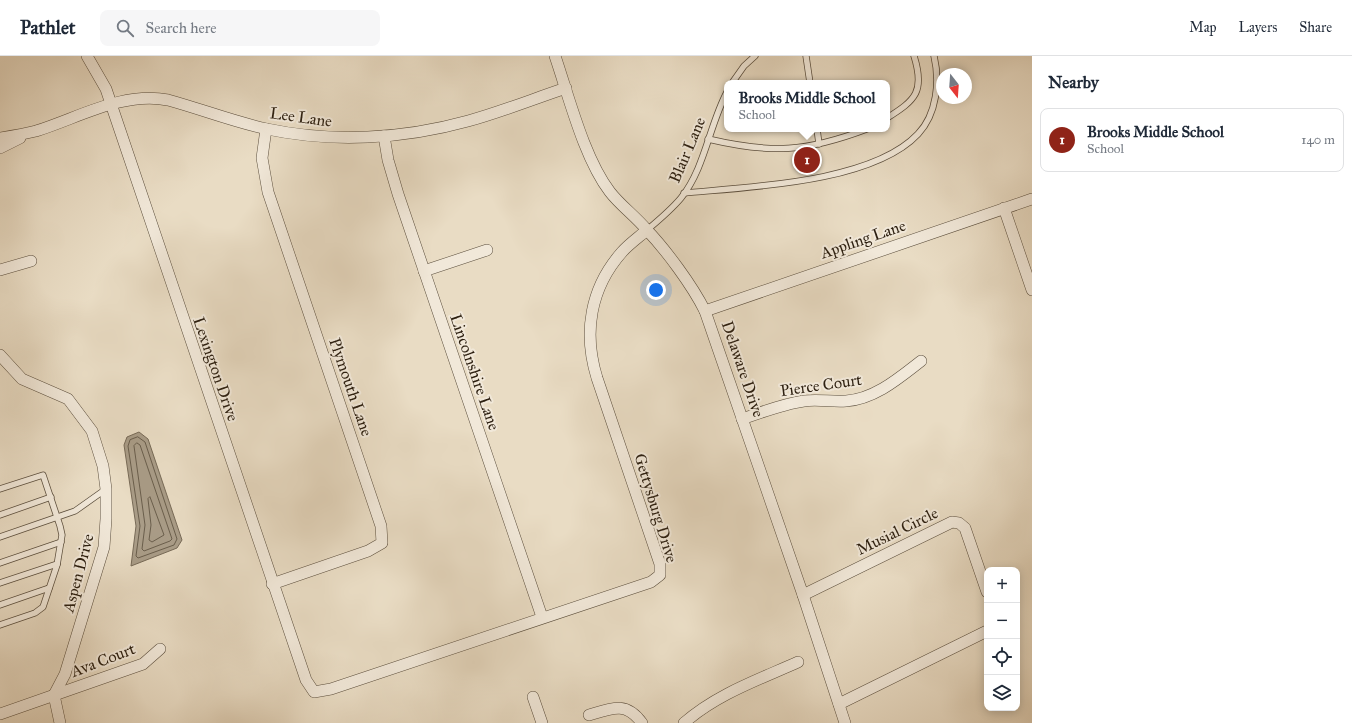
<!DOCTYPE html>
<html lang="en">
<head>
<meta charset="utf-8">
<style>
  :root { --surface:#fff; --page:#f6f6f7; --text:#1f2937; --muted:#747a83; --line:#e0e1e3; --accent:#8f2418 }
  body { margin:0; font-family:"IM FELL Great Primer",serif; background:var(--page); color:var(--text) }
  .controls { position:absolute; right:12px; bottom:12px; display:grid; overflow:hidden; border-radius:8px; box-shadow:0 2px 10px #0003 }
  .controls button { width:36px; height:36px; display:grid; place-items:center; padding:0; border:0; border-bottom:1px solid var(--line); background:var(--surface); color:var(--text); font:20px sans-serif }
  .compass { position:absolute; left:936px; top:12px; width:36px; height:36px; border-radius:50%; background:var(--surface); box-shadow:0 2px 10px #0003; rotate:163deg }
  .you { position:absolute; left:656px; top:234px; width:14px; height:14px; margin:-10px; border:3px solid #fff; border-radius:50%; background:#1a73e8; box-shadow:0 0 0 6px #1a73e833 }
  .badge { display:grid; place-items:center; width:26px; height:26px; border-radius:50%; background:var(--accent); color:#fff; font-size:13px; font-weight:700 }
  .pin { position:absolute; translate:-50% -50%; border:2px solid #fff; box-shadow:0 1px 4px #0006 }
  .popup { position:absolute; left:724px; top:24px; width:166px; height:52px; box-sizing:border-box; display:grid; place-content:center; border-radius:8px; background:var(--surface); filter:drop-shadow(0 1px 3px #0005); font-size:13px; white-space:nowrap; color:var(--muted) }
  .popup b { font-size:15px; color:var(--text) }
  .popup::after { content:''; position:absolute; left:50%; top:100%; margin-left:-8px; border:8px solid transparent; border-top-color:var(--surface) }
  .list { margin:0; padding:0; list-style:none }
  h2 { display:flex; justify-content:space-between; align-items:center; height:52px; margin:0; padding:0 16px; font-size:17px }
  h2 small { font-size:13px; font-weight:400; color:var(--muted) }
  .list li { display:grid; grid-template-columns:26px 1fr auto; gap:12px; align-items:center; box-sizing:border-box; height:64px; margin:0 8px 8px; padding:0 8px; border:1px solid var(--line); border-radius:8px }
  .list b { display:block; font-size:15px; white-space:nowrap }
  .list p { margin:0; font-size:13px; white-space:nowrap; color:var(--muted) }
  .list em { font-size:13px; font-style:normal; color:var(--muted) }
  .icon { flex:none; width:22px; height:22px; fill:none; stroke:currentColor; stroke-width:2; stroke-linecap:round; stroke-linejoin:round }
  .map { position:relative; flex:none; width:1032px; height:667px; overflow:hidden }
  header { display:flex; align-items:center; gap:24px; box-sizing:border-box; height:56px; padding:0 20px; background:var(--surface); border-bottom:1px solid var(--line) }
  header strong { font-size:19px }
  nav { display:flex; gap:22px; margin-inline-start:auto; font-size:14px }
  .search { width:280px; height:36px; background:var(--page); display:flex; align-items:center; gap:10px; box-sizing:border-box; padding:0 14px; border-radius:8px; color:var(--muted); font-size:15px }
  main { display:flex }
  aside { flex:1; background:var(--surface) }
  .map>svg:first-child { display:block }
</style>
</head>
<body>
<header>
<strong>Pathlet</strong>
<div class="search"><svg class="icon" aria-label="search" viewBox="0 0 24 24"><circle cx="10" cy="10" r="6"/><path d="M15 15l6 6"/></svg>Search here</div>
<nav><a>Map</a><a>Layers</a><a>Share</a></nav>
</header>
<main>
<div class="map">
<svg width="1032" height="667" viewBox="0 0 1032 667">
  <rect width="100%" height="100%" fill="#e9dcc4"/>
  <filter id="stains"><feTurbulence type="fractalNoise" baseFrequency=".005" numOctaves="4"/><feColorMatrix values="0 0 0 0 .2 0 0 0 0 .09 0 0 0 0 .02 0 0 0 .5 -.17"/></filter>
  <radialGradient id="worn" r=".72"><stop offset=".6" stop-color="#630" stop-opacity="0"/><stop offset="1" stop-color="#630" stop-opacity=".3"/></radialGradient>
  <path fill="#a99c87" stroke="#776a57" d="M 139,376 L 148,383 L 182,484 L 177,492 L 131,510 L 136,470 L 124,389 L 127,381 Z"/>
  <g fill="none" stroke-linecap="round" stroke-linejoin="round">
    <g stroke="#6a5e4c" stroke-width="1">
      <path d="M 138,381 L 145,386 L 177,483 L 174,489 L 138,502 L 136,500 L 140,470 L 128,390 L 130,384 Z"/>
      <path d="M 137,387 L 140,389 L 172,483 L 170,485 L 144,495 L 142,493 L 145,469 L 134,390 Z"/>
      <path d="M 150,441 L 164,479 L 152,486 L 149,484 L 151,469 L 148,443 Z"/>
    </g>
    <defs>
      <g id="lane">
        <path d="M 806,0 L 810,27"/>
        <path d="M 732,27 L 744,10 L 755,0"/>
        <path d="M 887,62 C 916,44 925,35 914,0"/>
        <path d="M 817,73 L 819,88"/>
        <path d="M 708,83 C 772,98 806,96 867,73"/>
        <path d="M 684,137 C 748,131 872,127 918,78 C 937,58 940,25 934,0"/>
        <path d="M 647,174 C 659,164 671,154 681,142 C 705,112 709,70 727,36"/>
        <path d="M 0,433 L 43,419 L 60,470 L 62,479 L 57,509 L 43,551 L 35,557 L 0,569"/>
        <path d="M 0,459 L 51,441"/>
        <path d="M 0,481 L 75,455 L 106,433"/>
        <path d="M 0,507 L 61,486"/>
        <path d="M 0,527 L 57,508"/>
        <path d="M 0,549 L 49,532"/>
      </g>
      <g id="street">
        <path d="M 87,0 L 106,33 L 306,624 L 314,636 L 331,633 L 651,526 L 660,519 L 660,508 L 597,322 C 583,277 590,232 622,196 C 629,188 639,181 647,174"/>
        <path d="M 555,0 C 569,41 584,102 610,136 C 620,149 635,160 646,173 C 666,194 692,229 705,255 L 803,539 L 845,667"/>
        <path d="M 266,73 L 262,102 L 268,136 L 381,470 L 382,487 L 368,495 L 272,528"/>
        <path d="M 384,80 L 388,104 L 398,138 L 542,561"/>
        <path d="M 0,82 C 12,80 24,78 36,75 C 78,62 123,35 168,44 C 201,53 234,66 267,73 C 333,87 403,83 468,65 C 501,56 533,43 566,32"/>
        <path d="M 0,92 L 20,82"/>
        <path d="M 1004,152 L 1032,234"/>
        <path d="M 0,214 L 31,205"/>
        <path d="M 424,215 L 487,194"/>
        <path d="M 705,255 L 1032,143"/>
        <path d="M 0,299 L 22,323 L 68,343 L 92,375 L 103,410 L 106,433 L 106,463 L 104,491 L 65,618 L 54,639 L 60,667"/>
        <path d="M 742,363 C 762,356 783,348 804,345 C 817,343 832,346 846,345 C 875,343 899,322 921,305"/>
        <path d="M 803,539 L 952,466 L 959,467 L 965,472 L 987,536"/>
        <path d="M 533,641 L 542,667"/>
        <path d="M 839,648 L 987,575"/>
        <path d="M 0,658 L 143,608 L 160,593"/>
        <path d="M 589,659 C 612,652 626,645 642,667"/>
        <path d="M 684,667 C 717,638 758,624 798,606"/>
      </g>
    </defs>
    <use href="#lane" stroke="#5b4e3d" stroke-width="7"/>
    <use href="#street" stroke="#5b4e3d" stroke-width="12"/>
    <use href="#lane" stroke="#f1e8d9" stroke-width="5.5"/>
    <use href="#street" stroke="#f1e8d9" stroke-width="11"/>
  </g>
  <g text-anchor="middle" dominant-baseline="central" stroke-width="4" stroke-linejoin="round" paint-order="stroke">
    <g font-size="16" fill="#2c1f10" stroke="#f1e8d9">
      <text transform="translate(301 61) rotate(8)">Lee Lane</text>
      <text transform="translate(687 94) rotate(-67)">Blair Lane</text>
      <text transform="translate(863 183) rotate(-19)">Appling Lane</text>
      <text transform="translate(216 313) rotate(71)">Lexington Drive</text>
      <text transform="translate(743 313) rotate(71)">Delaware Drive</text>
      <text transform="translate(475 316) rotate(71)">Lincolnshire Lane</text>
      <text transform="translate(821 329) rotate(-8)">Pierce Court</text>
      <text transform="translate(351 331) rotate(71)">Plymouth Lane</text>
      <text transform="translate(656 452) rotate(73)">Gettysburg Drive</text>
      <text transform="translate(897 475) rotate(-26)">Musial Circle</text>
      <text transform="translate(78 517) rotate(-75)">Aspen Drive</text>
      <text transform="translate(103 604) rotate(-21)">Ava Court</text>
    </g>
  </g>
  <rect width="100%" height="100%" filter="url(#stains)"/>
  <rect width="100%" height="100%" fill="url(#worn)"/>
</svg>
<div class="controls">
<button>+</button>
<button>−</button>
<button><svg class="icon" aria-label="locate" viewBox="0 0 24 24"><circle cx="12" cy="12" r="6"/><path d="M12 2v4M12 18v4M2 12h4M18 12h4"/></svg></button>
<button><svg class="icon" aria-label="layers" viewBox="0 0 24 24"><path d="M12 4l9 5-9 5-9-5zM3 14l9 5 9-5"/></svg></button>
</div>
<svg class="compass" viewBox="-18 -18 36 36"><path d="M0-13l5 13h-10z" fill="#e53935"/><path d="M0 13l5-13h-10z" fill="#747a83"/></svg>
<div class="you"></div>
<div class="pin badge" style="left:807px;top:104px">1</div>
<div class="popup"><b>Brooks Middle School</b>School</div>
</div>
<aside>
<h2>Nearby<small></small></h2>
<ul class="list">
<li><span class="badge">1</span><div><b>Brooks Middle School</b><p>School</p></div><em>140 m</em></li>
</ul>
</aside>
</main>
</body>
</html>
